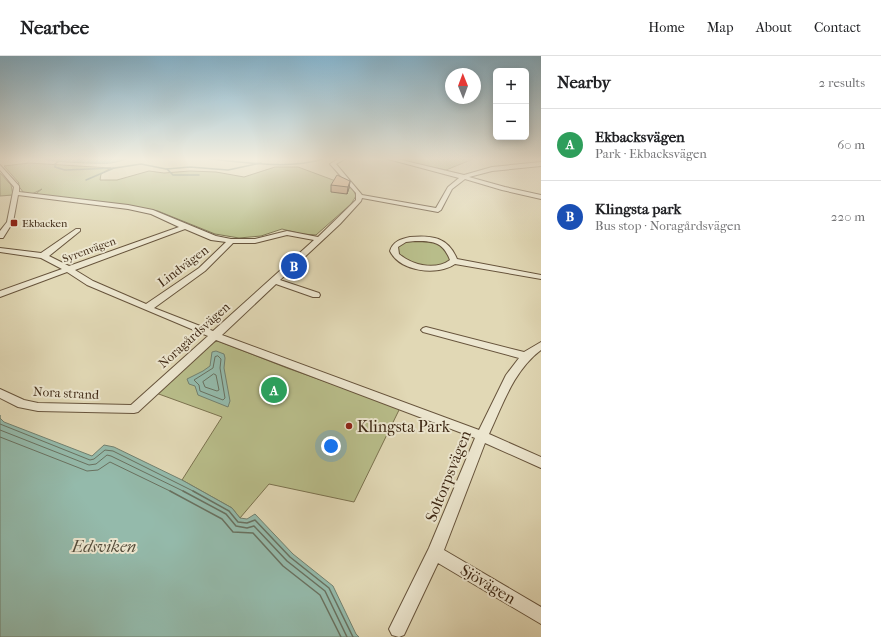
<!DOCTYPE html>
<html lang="en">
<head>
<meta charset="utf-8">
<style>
  :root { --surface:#fff; --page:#f6f6f6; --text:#202124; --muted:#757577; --line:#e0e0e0; --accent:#8f2418 }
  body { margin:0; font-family:"IM FELL French Canon",serif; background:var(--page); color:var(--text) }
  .controls { position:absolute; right:12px; top:12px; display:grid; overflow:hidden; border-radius:6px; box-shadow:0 2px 10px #0003 }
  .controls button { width:36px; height:36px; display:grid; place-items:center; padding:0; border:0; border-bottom:1px solid var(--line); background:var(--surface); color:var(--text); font:20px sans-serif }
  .compass { position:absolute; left:445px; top:12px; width:36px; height:36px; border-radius:50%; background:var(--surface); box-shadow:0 2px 10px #0003; rotate:359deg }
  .you { position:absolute; left:331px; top:390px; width:14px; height:14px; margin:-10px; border:3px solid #fff; border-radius:50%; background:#1a73e8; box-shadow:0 0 0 6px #1a73e833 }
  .badge { display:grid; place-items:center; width:26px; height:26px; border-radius:50%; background:var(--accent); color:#fff; font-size:13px; font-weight:700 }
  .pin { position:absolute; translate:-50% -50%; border:2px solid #fff; box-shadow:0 1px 4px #0006 }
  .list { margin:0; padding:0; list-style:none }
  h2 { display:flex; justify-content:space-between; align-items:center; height:52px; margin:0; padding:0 16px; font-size:17px }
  h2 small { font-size:13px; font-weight:400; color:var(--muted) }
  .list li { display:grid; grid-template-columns:26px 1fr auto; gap:12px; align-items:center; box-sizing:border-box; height:72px; padding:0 16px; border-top:1px solid var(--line) }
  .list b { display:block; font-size:15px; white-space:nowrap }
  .list p { margin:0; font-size:13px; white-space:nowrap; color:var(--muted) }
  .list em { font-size:13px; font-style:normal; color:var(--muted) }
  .map { position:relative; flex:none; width:541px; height:581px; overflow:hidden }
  header { display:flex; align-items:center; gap:24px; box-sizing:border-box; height:56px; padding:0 20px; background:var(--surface); border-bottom:1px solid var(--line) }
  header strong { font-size:19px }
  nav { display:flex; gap:22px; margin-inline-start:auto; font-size:14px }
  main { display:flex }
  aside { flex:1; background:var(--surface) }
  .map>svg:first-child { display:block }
</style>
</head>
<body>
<header>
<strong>Nearbee</strong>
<nav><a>Home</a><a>Map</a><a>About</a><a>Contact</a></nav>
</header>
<main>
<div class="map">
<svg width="541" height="581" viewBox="0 0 541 581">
  <rect width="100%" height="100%" fill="#e1d8b5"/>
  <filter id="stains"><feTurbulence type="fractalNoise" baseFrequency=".005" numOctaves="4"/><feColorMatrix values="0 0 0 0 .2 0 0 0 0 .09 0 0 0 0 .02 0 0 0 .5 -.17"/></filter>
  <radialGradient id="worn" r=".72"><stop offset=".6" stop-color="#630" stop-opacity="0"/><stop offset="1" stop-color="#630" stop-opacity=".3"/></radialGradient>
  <g fill="#b8bd8a" stroke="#7b724f">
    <path d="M 392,103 L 473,103 L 446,114 Z"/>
    <path d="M 29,107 L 111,112 L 101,118 L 100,124 L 117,124 L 149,115 L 164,117 L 190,115 L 216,116 L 244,121 L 275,111 L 298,111 L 352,131 L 356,140 L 351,148 L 316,179 L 302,178 L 282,173 L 261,180 L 239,182 L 215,178 L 158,155 L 34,139 L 42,133 L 32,138 L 23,136 L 18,129 L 19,127 L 4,110 Z"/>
    <path d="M 0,117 L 11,129 L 13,139 L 0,140 Z"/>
    <path d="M 416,185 C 435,185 441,186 451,204 C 435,217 413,208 399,199 L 398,191 L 405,186 Z"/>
    <path d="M 218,285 L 287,312 L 400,352 L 354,446 L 269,428 L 240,462 L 232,452 L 182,424 L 222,361 L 156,337 L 210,287 Z"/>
  </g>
  <g fill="#94baab" stroke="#72806f">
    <path d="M 44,103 L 126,103 C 121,105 116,106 111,107 C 101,108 51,106 44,103 Z"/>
    <path d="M 216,295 L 224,298 L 225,302 L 224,312 L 230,345 L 228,351 L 198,339 L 195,330 L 189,328 L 187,323 L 203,315 L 210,310 L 212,296 Z"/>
    <path d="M 0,359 L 0,362 L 4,366 L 92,400 L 104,389 L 114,391 L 182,424 L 232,452 L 240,462 L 247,463 L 255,458 L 293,498 L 333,530 L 356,578 L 359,581 L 0,581 Z"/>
  </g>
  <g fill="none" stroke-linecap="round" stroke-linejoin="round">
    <g stroke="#697160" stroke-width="1">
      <path d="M 218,300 L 221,303 L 220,312 L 225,342 L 223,344 L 200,335 L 199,329 L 194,324 L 213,312 L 215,301 Z"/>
      <path d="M 214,318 L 216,319 L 219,334 L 217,335 L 205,331 L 203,326 Z"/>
      <path d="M 0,368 L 90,404 L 94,403 L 105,394 L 113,395 L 195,436"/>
      <path d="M 0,374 L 89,409 L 96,408 L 107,399 L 111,400 L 185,436"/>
      <path d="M 0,381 L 87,415 L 98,414 L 110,406 L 172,436"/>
    </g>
    <g stroke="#697160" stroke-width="1.5">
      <path d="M 170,435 L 222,463 L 233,476 L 253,477 L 283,510 L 320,539 L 341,581"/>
      <path d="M 183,435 L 226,458 L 236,470 L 247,472 L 254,470 L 287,505 L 325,535 L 347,581"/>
      <path d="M 193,435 L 229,455 L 238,466 L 247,467 L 255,464 L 290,501 L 329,532 L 353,581"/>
    </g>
    <g stroke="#72806f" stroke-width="1.5">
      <path d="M 209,103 C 246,106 286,114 323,103"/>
      <path d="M 59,105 L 55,108 L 55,111 L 65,114 L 115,112 L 141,108 L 166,113 L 190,111 L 228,114 L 261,107"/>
      <path d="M 167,113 L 173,119 L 199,119"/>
      <path d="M 86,124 L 114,112"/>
    </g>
    <defs>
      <g id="minor">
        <path d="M 338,103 L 345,103 L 336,108 L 362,139 L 436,152 L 448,131 L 459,122 L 388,103 L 397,103 L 464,119 L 492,111 L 541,106 L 541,110 L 492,115 L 469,121 L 505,131 L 541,139 L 541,143 L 502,134 L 465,123 L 452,133 L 441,154 L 438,156 L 362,142 L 361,145 L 340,168 L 280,224 L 319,237 L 320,239 L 319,241 L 313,241 L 276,228 L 222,279 L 479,374 L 506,319 L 519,302 L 423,276 L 421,274 L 423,272 L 426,271 L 524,296 L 541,286 L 541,294 C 514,314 503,348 489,378 L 541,401 L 541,412 L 485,387 L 444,494 L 541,551 L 541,568 L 438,507 L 404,579 L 399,581 L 392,579 L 389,573 L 429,492 L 475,382 L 216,284 L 138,356 L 134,357 L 38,355 L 18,351 L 0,342 L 0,333 L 24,344 L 38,347 L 131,349 L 208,280 L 87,229 L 67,216 L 0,241 L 0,235 L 62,213 L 41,202 L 0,196 L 0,192 L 41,197 L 76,173 L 80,173 L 80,175 L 49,200 L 69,210 L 179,171 L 151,158 L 128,153 L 18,139 L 13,166 L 3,182 L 0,182 L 0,175 L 7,166 L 14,131 L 0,114 L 0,109 L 19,130 L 19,136 L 128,149 L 153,154 L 216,180 L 231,183 L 255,183 L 287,175 L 318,181 L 356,144 L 356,137 L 330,108 ZM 185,173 L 211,184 L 226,186 L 199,212 L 146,248 L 93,225 L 75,214 ZM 287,179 L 314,184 L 213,275 L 154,252 L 205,215 L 233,187 L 255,187 Z"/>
        <path d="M 410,181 C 432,179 448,181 457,203 L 541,219 L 541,223 L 455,208 C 438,220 400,216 390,195 C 393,185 401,183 410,181 ZM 415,185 C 434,185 443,186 450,204 C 435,215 412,209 399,198 L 398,191 L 406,186 Z"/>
      </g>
    </defs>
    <use href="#minor" stroke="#67543c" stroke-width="2"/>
    <use href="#minor" fill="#ece6cf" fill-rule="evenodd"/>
  </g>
  <path fill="#bb9573" stroke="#3e2814" d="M 350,125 L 349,132 L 347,138 L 331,136 L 331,129 Z"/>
  <path fill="#98795e" stroke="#3e2814" d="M 350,125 L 349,132 L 347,138 L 348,131 Z"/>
  <path fill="#d9ad86" stroke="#3e2814" d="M 337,119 L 350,125 L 348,131 L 331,129 Z"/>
  <linearGradient id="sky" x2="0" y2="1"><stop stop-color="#86b6d0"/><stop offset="0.56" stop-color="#f2edde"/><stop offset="1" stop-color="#f2edde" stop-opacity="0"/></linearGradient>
  <rect width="541" height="184" fill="url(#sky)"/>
  <g fill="#8f2418" stroke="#ece6cf" stroke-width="1.5">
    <rect x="10" y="163" width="8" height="8" rx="2"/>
    <circle cx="349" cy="370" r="4"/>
  </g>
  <g text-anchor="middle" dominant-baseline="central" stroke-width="4" stroke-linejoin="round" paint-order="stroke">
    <g font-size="11" fill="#3e2814" stroke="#ece6cf" text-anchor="start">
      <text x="22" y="167">Ekbacken</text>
    </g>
    <g font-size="11" fill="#3e2814" stroke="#ece6cf">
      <text transform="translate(89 194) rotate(-20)">Syrenvägen</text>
    </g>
    <g font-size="13" fill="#3e2814" stroke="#ece6cf">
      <text transform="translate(183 210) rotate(-37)">Lindvägen</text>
      <text transform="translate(194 279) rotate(-42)">Noragårdsvägen</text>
      <text transform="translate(66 337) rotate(3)">Nora strand</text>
    </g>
    <g font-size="16" fill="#3e2814" stroke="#ece6cf" text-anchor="start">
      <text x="357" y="370">Klingsta Park</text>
    </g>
    <g font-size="16" fill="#3e2814" stroke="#ece6cf">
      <text transform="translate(448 420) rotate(-68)">Soltorpsvägen</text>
      <text transform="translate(488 528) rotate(31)">Sjövägen</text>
    </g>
    <g font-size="17" font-style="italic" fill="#544c3a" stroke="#ece6cf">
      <text x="104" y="490">Edsviken</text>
    </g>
  </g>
  <rect width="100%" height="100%" filter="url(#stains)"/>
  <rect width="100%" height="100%" fill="url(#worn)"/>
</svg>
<div class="controls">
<button>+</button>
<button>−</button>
</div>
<svg class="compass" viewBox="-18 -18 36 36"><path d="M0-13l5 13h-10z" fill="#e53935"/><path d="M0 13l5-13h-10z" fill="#757577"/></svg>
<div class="you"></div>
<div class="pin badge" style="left:274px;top:334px;background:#2e9e5b">A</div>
<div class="pin badge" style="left:294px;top:210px;background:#1a4fb4">B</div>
</div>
<aside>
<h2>Nearby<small>2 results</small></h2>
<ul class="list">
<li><span class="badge" style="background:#2e9e5b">A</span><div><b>Ekbacksvägen</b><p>Park · Ekbacksvägen</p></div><em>60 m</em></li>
<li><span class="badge" style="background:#1a4fb4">B</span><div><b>Klingsta park</b><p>Bus stop · Noragårdsvägen</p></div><em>220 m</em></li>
</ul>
</aside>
</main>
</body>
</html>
